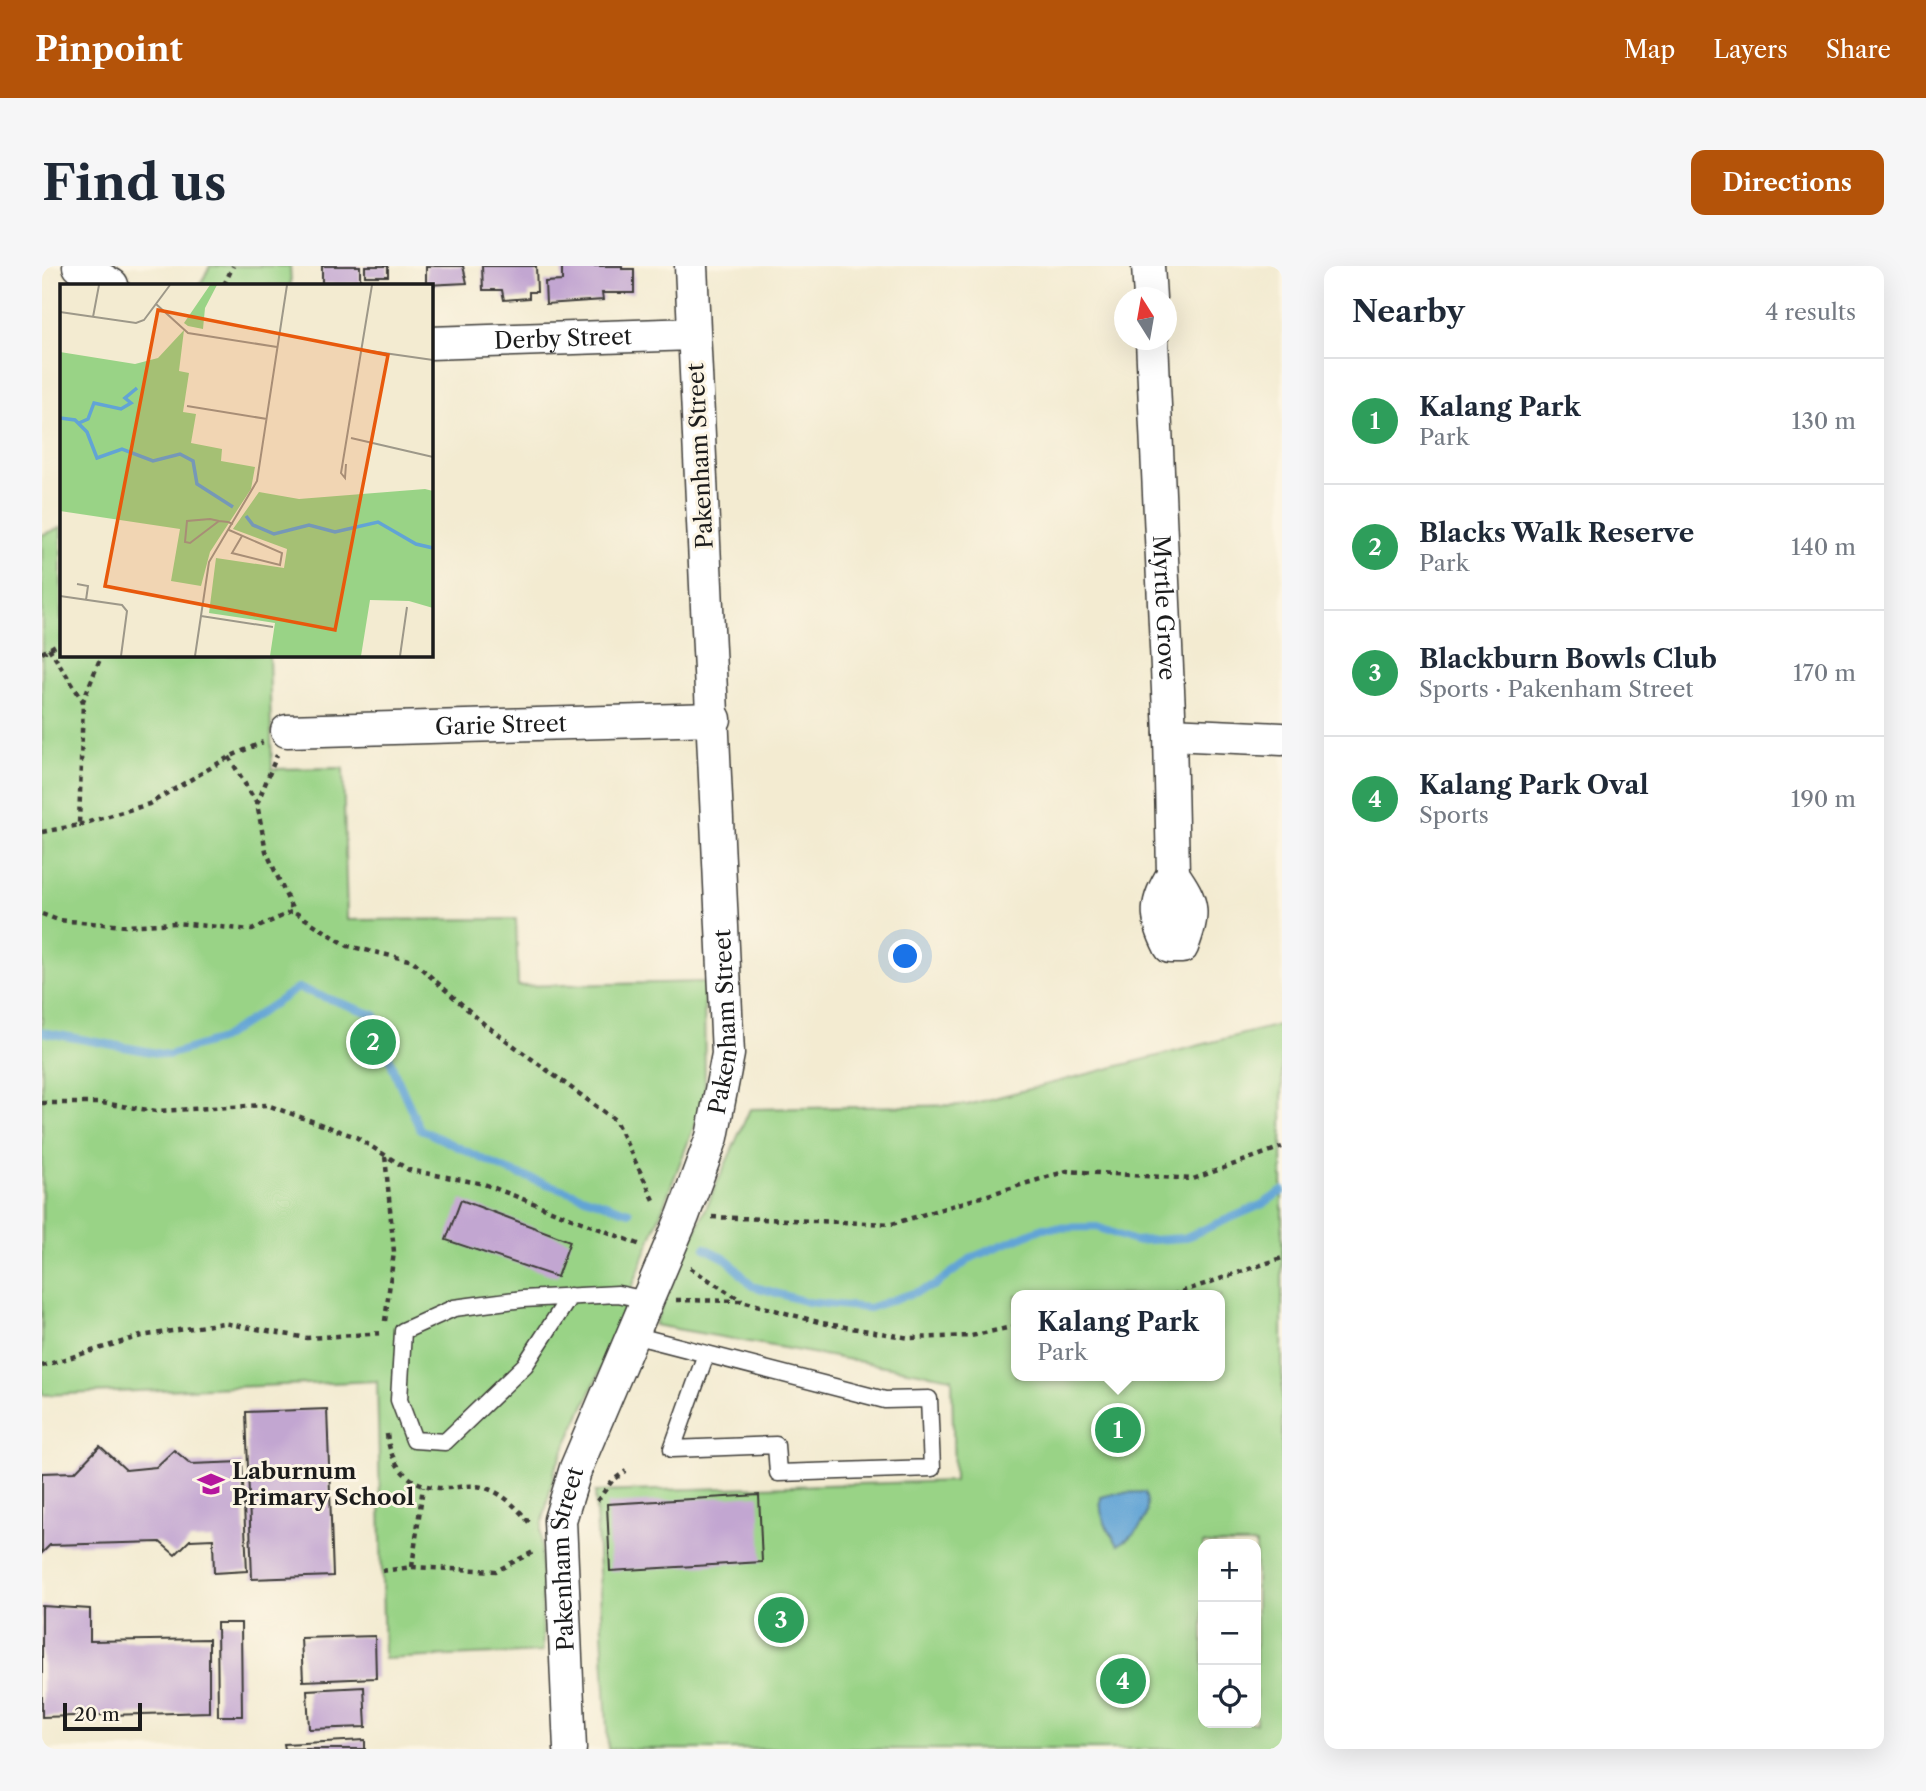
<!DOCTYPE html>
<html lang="en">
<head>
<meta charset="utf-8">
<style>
  :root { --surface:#fff; --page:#f6f6f7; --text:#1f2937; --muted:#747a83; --line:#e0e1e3; --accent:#b45309 }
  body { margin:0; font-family:"Libre Caslon Text",serif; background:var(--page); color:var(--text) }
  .controls { position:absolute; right:21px; bottom:21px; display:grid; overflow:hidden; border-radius:14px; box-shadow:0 7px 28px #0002 }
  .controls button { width:63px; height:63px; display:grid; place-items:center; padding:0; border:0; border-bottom:2px solid var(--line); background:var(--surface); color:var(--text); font:35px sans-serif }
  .compass { position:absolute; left:1072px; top:21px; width:63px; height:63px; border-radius:50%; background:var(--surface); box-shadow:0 7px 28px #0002; rotate:349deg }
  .scale { position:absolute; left:21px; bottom:18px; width:79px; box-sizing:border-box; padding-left:7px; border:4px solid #1c1c1c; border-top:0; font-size:19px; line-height:24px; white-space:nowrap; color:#1c1c1c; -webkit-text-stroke:5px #fcf5e5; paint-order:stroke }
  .you { position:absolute; left:864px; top:691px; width:24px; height:24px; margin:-18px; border:5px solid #fff; border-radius:50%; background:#1a73e8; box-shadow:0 0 0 10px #1a73e833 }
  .badge { display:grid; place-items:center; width:46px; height:46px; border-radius:50%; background:var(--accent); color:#fff; font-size:23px; font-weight:700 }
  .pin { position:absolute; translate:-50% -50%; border:4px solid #fff; box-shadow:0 2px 7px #0006 }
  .popup { position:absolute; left:969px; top:1024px; width:214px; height:91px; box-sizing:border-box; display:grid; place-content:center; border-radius:14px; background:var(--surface); filter:drop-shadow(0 2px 5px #0005); font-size:23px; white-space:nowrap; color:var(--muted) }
  .popup b { font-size:26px; color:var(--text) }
  .popup::after { content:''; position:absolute; left:50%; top:100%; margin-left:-14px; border:14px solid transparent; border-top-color:var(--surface) }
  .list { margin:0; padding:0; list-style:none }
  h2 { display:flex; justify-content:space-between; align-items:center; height:91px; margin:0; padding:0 28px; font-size:30px }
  h2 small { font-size:23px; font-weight:400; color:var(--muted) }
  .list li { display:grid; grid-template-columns:46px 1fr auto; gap:21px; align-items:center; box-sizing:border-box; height:126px; padding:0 28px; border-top:2px solid var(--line) }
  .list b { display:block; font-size:26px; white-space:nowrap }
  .list p { margin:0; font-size:23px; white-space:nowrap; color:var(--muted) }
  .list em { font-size:23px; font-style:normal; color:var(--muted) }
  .icon { flex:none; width:38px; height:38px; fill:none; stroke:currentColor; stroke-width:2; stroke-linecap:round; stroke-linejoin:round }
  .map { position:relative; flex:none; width:1240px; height:1483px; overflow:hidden; border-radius:14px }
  header { display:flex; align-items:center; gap:42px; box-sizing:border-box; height:98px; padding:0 35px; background:var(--accent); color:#fff }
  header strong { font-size:33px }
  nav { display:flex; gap:38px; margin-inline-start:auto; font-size:24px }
  .intro { display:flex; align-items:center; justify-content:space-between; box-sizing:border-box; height:168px; padding:0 42px }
  h1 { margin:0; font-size:49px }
  .button { padding:18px 32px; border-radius:14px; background:var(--accent); color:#fff; font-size:24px; font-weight:700 }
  main { display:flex; gap:42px; padding:0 42px }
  aside { flex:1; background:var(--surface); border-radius:14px; box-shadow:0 7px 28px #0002 }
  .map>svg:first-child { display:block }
</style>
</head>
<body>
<header>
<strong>Pinpoint</strong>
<nav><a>Map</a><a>Layers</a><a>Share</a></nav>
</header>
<div class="intro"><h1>Find us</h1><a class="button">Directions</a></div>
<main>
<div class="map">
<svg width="1240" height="1483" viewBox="0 0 1240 1483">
  <rect width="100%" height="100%" fill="#fcf5e5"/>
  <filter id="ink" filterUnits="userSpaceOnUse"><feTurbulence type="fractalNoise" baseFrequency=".0143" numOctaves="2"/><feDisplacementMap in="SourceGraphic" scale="14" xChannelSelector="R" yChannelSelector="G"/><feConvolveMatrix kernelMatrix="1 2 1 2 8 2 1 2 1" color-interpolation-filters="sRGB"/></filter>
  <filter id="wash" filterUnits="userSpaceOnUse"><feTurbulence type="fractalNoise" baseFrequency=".00686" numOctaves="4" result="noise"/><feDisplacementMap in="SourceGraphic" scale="28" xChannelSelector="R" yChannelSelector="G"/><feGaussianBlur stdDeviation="1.57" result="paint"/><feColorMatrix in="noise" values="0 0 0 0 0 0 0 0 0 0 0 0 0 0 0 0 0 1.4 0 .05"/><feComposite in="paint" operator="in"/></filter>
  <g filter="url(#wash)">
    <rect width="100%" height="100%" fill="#f3ebd1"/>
    <g fill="#99d386" stroke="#5a7851" stroke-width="2" fill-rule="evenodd">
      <path d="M 168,0 L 248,0 L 249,19 L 158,19 Z"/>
      <path d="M 19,261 L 19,388 L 227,389 L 230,503 L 301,502 L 305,654 L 474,653 L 476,720 L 662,716 L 663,832 L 556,1110 L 513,1203 L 499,1263 L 501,1386 L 342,1393 L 335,1115 L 0,1129 L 0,269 Z"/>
      <path d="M 1240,758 L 1240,1483 L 566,1483 L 553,1226 L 912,1215 L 910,1112 L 612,1059 L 708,843 L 925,839 ZM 974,1029 L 1178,1029 L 1178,1110 L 974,1110 ZM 1161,1278 L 1214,1278 L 1214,1457 L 1161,1457 Z"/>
    </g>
    <path fill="#62a4d5" stroke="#3f6078" stroke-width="2" d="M 1103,1226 C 1110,1252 1098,1266 1076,1279 C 1066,1263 1056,1251 1059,1231 L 1075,1227 Z"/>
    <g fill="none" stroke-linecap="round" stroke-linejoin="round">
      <g stroke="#62a4d5" stroke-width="8">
        <path d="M 0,766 L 126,789 L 179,773 L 256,722 L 333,749 L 352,805 L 378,863 L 464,904 L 587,946"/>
        <path d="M 663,982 L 686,994 L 710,1020 L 765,1036 L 827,1042 L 892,1020 L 931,991 L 1001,962 L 1055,961 L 1092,975 L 1142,972 L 1221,938 L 1240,925"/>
      </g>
    </g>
    <g id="blocks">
      <g fill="#c2a6d1">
        <path d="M 280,0 L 318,0 L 318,17 L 280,18 Z"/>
        <rect x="323" y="0" width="23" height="10"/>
        <path d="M 384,0 L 421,0 L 425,17 L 384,19 Z"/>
        <path d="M 440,0 L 494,0 L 495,26 L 487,26 L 487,32 L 462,34 L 460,24 L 441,24 Z"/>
        <path d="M 520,0 L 580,0 L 580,3 L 592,3 L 592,27 L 560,27 L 561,34 L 504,38 L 503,16 L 520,15 Z"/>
        <path d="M 419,934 L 528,975 L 515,1011 L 404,974 Z"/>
        <path d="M 285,1143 L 291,1310 L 210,1313 L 204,1146 Z"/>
        <path d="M 58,1180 L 84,1204 L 114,1201 L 132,1184 L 149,1198 L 200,1196 L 205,1305 L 172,1307 L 171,1273 L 148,1274 L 133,1289 L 118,1276 L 8,1279 L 0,1287 L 0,1207 L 33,1206 Z"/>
        <path d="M 717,1229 L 720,1296 L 568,1305 L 565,1238 Z"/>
        <path d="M 0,1340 L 48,1343 L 48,1375 L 167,1373 L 167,1446 L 0,1451 Z"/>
        <path d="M 175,1357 L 199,1357 L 200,1450 L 176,1450 Z"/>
        <path d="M 333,1370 L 334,1412 L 261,1415 L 259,1372 Z"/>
        <path d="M 322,1421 L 324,1461 L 267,1463 L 265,1424 Z"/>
        <path d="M 323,1474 L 323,1483 L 243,1483 L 242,1478 Z"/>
      </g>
    </g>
  </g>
  <g filter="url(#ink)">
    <use href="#blocks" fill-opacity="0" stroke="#3c3b37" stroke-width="2"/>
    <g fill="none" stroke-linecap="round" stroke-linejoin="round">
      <defs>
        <g id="lane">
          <path d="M 528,1030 L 483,1099 L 403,1176 L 372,1174 L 357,1134 L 361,1065 L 412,1042 L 481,1033 L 576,1028 L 605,1034"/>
          <path d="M 591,1069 L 843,1134 L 887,1133 L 890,1202 L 736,1207 L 734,1179 L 630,1183 L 664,1088"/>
        </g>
        <g id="street">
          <path d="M 37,0 L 70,19"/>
          <path d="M 1106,0 L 1108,32"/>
          <path id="s1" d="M 1110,74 L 1128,468 L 1131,608"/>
          <path id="s2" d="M 388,77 L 652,68"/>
          <path id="s3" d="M 245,465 L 673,453"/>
          <path d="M 1128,468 L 1240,473"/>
          <path d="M 1131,608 C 1152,638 1153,646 1140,681 L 1128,681 C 1112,650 1113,638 1131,608 Z"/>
          <path id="s4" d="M 528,1483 L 518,1254 L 534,1202 L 641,950 L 670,871 L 686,788 L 649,0"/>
        </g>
      </defs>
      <use href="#lane" stroke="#3c3b37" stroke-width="19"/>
      <use href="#street" stroke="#3c3b37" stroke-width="35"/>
      <g stroke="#3c3b37" stroke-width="4.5" stroke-dasharray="5 5" stroke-linecap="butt">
        <path d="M 182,19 L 191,0"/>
        <path d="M 7,382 L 41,435"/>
        <path d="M 0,387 L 19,376"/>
        <path d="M 187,491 L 215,538 L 224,585 L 251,645"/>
        <path d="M 215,538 L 235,489"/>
        <path d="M 37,559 L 107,538 L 187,491 L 221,476"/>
        <path d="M 0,566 L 37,559 L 41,435 L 60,388"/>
        <path d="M 0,648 L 16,654 L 83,660 L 134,657 L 210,664 L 251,645 L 306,680 L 371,695 L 442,758 L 573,854 L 612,934 L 616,936"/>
        <path d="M 0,837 L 59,837 L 114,845 L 225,839 L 314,871 L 367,904 L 442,918 L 599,979"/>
        <path d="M 670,951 L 850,958 L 1025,905 L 1151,913 L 1240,881"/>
        <path d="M 648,1002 L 700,1035"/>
        <path d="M 1130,1029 L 1240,992"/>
        <path d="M 634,1034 L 700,1035 L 780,1057 L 868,1072 L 929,1070 L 974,1060"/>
        <path d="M 343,1055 L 352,986 L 343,889"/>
        <path d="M 0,1100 L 99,1070 L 181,1057 L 265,1072 L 342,1067"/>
        <path d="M 345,1168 C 349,1203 370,1223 405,1222 C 414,1222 424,1219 433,1220 C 457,1222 475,1241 489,1259"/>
        <path d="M 555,1235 L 570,1215 L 584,1205"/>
        <path d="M 370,1301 L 381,1221"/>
        <path d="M 340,1305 L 370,1301 L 454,1305 L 491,1286"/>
      </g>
      <use href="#lane" stroke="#fff" stroke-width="16"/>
      <use href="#street" stroke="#fff" stroke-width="32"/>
    </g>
  </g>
  <defs>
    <symbol id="school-bare" viewBox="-9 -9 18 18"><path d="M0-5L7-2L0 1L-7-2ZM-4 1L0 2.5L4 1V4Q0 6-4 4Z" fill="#b5179e" stroke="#fcf5e5" stroke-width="2.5" paint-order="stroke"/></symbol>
  </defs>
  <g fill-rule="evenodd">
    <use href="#school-bare" x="150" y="1199" width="38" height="38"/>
  </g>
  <g text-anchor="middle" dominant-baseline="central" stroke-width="6" stroke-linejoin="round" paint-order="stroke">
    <g font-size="23" fill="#1c1c1c" stroke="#fcf5e5">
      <text stroke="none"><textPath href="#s2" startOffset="133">Derby Street</textPath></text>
      <text transform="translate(658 190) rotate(-93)">Pakenham Street</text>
      <text stroke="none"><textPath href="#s1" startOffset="268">Myrtle Grove</textPath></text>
      <text stroke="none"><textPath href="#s3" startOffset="214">Garie Street</textPath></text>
      <text stroke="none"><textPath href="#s4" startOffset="758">Pakenham Street</textPath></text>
      <text stroke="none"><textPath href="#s4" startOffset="191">Pakenham Street</textPath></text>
    </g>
    <g font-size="23" font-weight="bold" fill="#1c1c1c" stroke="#fcf5e5" text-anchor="start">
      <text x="190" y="1205">Laburnum<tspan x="190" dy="26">Primary School</tspan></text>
    </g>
  </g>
  <g transform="translate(18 18)">
    <rect width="373" height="373" fill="#f3ebd1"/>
    <path d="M 150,1 L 157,1 L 145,24 L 143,45 L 128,42 L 124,39 ZM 124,46 L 119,87 L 129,89 L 123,128 L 136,130 L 131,159 L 162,165 L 161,177 L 195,183 L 191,205 L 150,268 L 141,302 L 111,297 L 120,245 L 0,227 L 0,68 L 75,80 L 98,74 ZM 365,205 L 373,207 L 373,324 L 349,317 L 310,316 L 301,372 L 210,372 L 215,339 L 149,329 L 156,274 L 224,284 L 227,265 L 173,245 L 199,208 L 239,215 Z" fill="#99d386"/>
    <path fill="none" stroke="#62a4d5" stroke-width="3.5" d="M 0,134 L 15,136 L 27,148 L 37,174 L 62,165 L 93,177 L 120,170 L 133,177 L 137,200 L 173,223M 19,139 L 28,135 L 34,119 L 61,125 L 71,119 L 65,114 L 77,104M 186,232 L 193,241 L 214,250 L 249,241 L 275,248 L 318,238 L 356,260 L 373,264"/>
    <path fill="none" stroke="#9d9889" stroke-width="2" d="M 96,20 L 128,49 L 217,63M 0,28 L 76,39 L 84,36 L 110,1M 33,33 L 39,1M 303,66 L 373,76M 127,122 L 207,135M 291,154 L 373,173M 286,180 L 285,194 L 281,189 L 312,1M 159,237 L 130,259 L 125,258 L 127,237 L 150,235 L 159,237 L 168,238 L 173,240M 169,246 L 222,269 L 220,281 L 172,269 L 182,252M 17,300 L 28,302 L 26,316M 0,312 L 62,321 L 67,327 L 61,372M 141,332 L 213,343M 135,372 L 149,278 L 197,197 L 227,1M 340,372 L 347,323"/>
    <path fill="#e8590c" fill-opacity="0.15" stroke="#e8590c" stroke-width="3.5" d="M 98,26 L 328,71 L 275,346 L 45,302 Z"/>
    <rect width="373" height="373" fill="none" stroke="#1c1c1c" stroke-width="3.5"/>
  </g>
</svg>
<div class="controls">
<button>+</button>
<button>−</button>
<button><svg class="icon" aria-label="locate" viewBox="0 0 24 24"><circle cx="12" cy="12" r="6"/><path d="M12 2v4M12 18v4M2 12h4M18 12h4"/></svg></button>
</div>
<svg class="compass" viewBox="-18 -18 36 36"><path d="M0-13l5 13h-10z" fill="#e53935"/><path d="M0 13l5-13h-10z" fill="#747a83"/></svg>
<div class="scale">20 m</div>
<div class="you"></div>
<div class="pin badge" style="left:1076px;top:1164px;background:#2e9e5b">1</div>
<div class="popup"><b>Kalang Park</b>Park</div>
<div class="pin badge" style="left:331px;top:776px;background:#2e9e5b">2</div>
<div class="pin badge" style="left:739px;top:1354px;background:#2e9e5b">3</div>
<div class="pin badge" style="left:1081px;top:1415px;background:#2e9e5b">4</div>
</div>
<aside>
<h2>Nearby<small>4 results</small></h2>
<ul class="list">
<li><span class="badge" style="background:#2e9e5b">1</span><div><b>Kalang Park</b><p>Park</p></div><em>130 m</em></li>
<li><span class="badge" style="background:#2e9e5b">2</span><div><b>Blacks Walk Reserve</b><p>Park</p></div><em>140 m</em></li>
<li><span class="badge" style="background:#2e9e5b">3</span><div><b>Blackburn Bowls Club</b><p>Sports · Pakenham Street</p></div><em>170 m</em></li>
<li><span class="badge" style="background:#2e9e5b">4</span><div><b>Kalang Park Oval</b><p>Sports</p></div><em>190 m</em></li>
</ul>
</aside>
</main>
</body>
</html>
